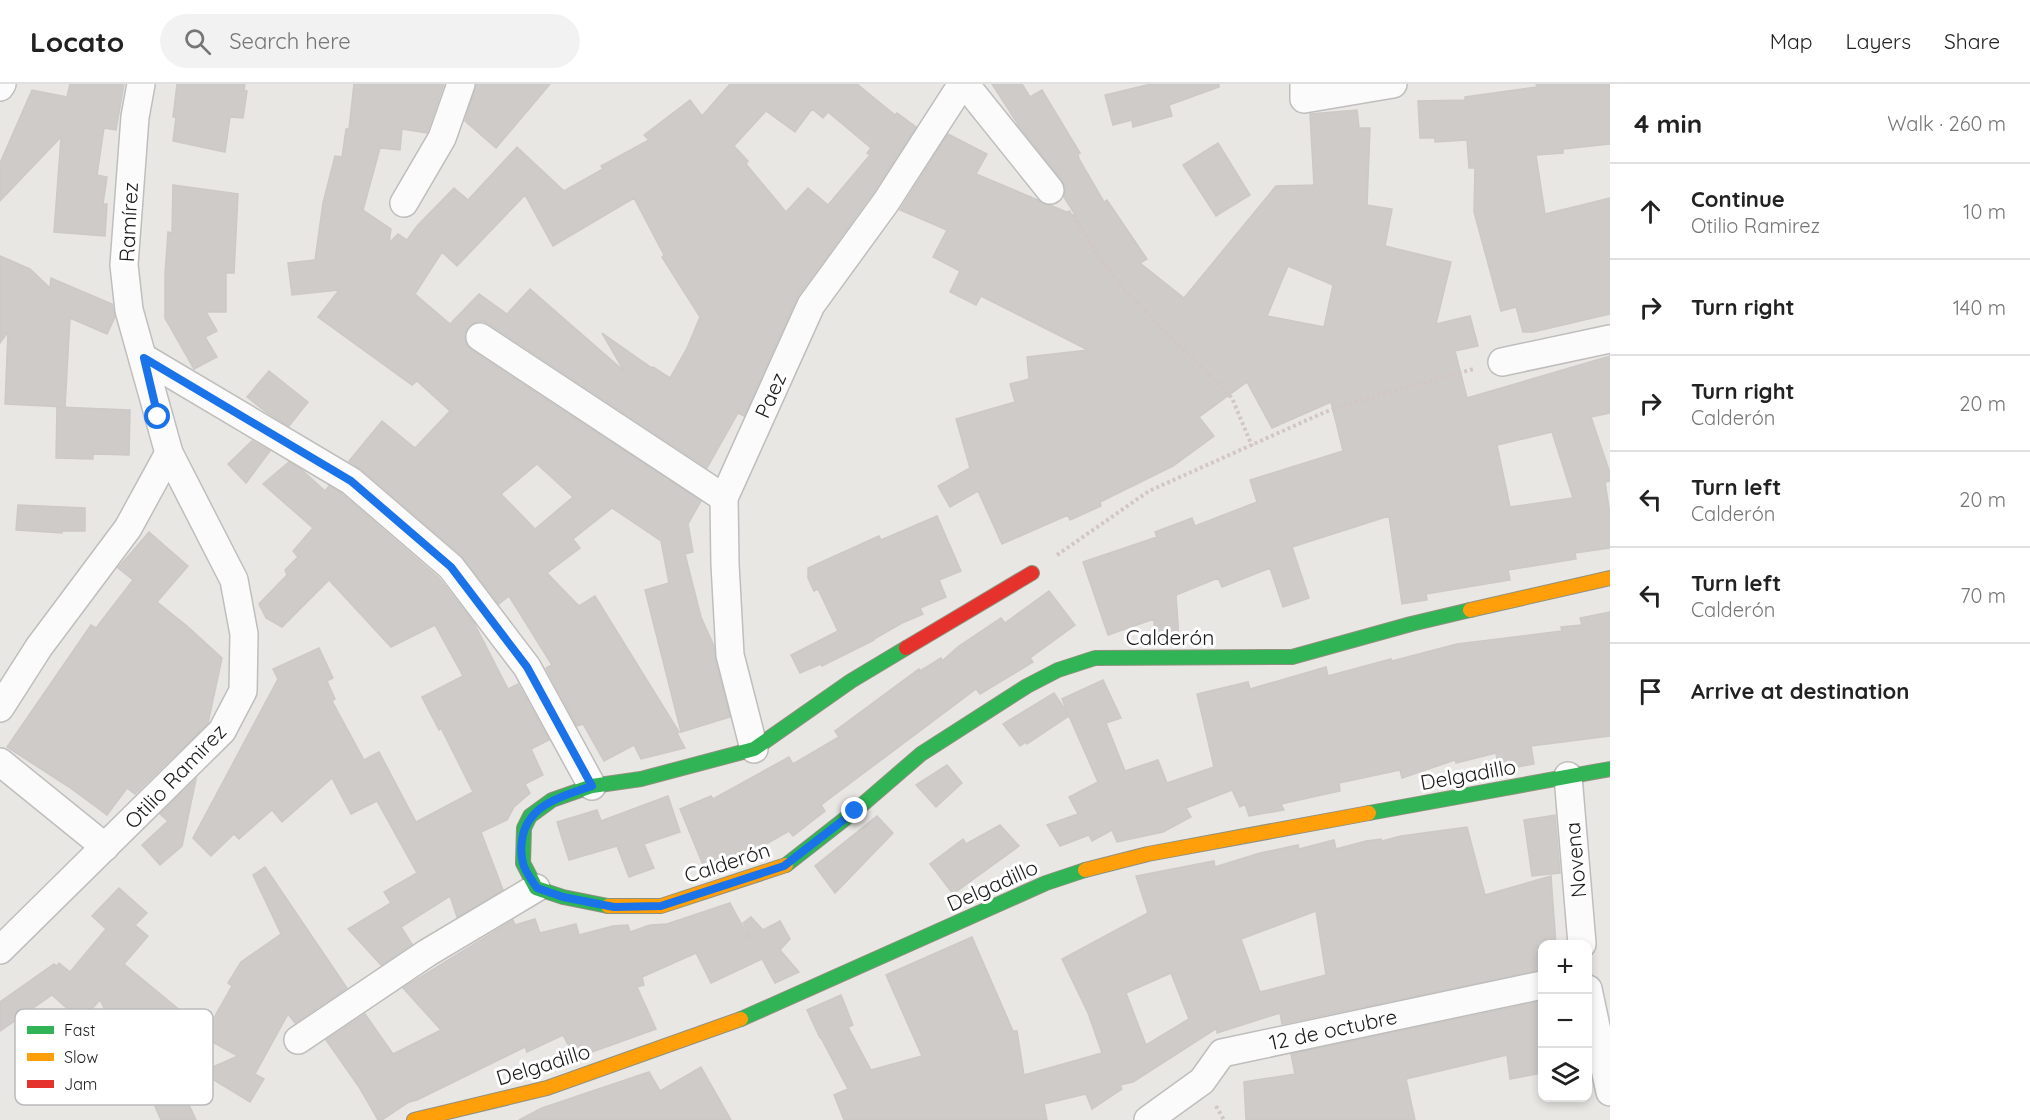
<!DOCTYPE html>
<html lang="en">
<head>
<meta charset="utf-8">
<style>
  :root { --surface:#fff; --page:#f2f2f2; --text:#222; --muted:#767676; --line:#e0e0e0 }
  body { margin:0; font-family:Quicksand,sans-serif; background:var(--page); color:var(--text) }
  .controls { position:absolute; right:18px; bottom:18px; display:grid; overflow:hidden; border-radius:12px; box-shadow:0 3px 9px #0003 }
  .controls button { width:54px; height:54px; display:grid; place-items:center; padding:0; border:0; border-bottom:2px solid var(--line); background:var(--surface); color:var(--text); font:30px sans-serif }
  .stop { position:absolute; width:18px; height:18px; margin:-14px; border:4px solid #1a73e8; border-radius:50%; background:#fff }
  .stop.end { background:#1a73e8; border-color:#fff; box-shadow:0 2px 6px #0008 }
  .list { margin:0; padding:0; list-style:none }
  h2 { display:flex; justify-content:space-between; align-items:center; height:78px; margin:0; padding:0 24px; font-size:26px }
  h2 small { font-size:20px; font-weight:400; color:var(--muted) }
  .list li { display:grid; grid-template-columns:39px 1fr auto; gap:18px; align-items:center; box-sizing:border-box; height:96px; padding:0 24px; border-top:2px solid var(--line) }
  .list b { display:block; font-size:22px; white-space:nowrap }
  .list p { margin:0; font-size:20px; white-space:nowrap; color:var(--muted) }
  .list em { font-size:20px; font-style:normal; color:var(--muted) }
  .icon { flex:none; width:33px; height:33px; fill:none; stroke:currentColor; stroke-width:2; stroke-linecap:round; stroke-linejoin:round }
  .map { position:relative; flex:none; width:1610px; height:1036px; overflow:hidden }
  header { display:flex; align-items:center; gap:36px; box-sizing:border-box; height:84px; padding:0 30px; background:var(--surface); border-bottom:2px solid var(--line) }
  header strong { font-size:28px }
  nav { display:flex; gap:33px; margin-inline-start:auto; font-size:21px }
  .search { width:420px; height:54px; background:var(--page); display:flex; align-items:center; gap:15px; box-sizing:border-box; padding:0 21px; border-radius:33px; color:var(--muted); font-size:22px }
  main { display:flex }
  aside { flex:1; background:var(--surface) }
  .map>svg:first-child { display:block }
</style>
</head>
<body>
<header>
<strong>Locato</strong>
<div class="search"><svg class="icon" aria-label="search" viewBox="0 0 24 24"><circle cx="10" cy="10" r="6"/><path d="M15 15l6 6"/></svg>Search here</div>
<nav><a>Map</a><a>Layers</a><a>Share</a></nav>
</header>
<main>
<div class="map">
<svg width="1610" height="1036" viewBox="0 0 1610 1036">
  <rect width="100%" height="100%" fill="#e9e7e4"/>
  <g fill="#cecbc9" stroke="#ccc9c6" stroke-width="1.5" fill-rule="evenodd">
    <path d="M 70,0 L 124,0 L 116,46 L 104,44 L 97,91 L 107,93 L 103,120 L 107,120 L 105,152 L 54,148 L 61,53 L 0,117 L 0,79 L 32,6 L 67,13 Z"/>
    <path d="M 177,0 L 245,0 L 244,6 L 247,7 L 243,34 L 230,33 L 225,68 L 173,57 L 176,33 L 173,33 Z"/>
    <path d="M 354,0 L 444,0 L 427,49 L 402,45 L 400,66 L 380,64 L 363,126 L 391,145 L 389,159 L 398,150 L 407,156 L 417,142 L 454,104 L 468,116 L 517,63 L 564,107 L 603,85 L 601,82 L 649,56 L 644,51 L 690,16 L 702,32 L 730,0 L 857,0 L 895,31 L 897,29 L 916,43 L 873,109 L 798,212 L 744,332 L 738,329 L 707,384 L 489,240 L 482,237 L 474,239 L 467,245 L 464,251 L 466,260 L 471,266 L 701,417 L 688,440 L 693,468 L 685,470 L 701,533 L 714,562 L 715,575 L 730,633 L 681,648 L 645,506 L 669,499 L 661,457 L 612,424 L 573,455 L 580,464 L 547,489 L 579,522 L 595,512 L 679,648 L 677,649 L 685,664 L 641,675 L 634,661 L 604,677 L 583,640 L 577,642 L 546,584 L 552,581 L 509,512 L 499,520 L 461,471 L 361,385 L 349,377 L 382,337 L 415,364 L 450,327 L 417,297 L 412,301 L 318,233 L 339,206 L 292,211 L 288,179 L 315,176 L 323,119 L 335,72 L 342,73 L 346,45 L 349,45 ZM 812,25 L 823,34 L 828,28 L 871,64 L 867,69 L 870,71 L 828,121 L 808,104 L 786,128 L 746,80 L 748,77 L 734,62 L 766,27 L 795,48 ZM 525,111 L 553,162 L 634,114 L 664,171 L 662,173 L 700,233 L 687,264 L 670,294 L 653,283 L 652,284 L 602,249 L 624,287 L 530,205 L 507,230 L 479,210 L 450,240 L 415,210 L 442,168 L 457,182 ZM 537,380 L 573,413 L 535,445 L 501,410 Z"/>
    <path d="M 476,0 L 550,0 L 496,64 L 465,37 Z"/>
    <path d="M 992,0 L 1022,0 L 1030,13 L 1042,6 L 1080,69 L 1078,69 L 1079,75 L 1104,118 L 1107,116 L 1147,175 L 1140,179 L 1184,214 L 1276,102 L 1314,101 L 1310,30 L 1357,26 L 1359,44 L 1370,44 L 1367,121 L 1392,125 L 1385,162 L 1451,178 L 1436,240 L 1470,232 L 1478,262 L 1455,267 L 1467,314 L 1610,272 L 1610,329 L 1591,333 L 1610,389 L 1610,397 L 1605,398 L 1610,430 L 1610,464 L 1575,469 L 1576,475 L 1508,486 L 1510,496 L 1426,510 L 1427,516 L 1402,520 L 1389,432 L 1292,463 L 1309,514 L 1283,523 L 1270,484 L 1222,503 L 1218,494 L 1176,511 L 1179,555 L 1155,555 L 1154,535 L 1108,551 L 1083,478 L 1157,453 L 1155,448 L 1192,434 L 1195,442 L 1257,418 L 1250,396 L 1343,367 L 1331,318 L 1272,344 L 1247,298 L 1199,333 L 1214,352 L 1173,382 L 1100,418 L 1101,422 L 1070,436 L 1068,431 L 1002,460 L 978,407 L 950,423 L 938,402 L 970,384 L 956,335 L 1015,318 L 1010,300 L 1029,295 L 1027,273 L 1088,266 L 981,212 L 976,221 L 950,208 L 960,187 L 933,173 L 947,146 L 900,126 L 948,50 L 987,70 L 976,90 L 1076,132 L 1064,113 L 1066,104 L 1062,96 L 1019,42 ZM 1288,182 L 1333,201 L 1324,243 L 1267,232 ZM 1552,348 L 1573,414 L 1510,423 L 1497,361 Z"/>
    <path d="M 1151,0 L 1219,0 L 1219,3 L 1169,21 L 1172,32 L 1133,43 L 1132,36 L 1113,41 L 1105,11 Z"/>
    <path d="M 1536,0 L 1610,0 L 1610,60 L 1563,65 L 1563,69 L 1536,71 L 1545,130 L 1610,114 L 1610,230 L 1533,248 L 1523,248 L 1516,223 L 1501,227 L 1474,128 L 1475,84 L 1469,84 L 1467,56 L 1435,58 L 1435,54 L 1420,54 L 1418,17 L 1465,16 L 1465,13 L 1537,3 Z"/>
    <path d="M 1218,59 L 1250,111 L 1216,132 L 1183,81 Z"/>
    <path d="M 173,101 L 238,110 L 234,189 L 226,189 L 226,228 L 206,228 L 217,247 L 205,253 L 217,273 L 194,285 L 165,234 L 165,190 L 168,148 L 172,149 Z"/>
    <path d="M 0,172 L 30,185 L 50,204 L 51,194 L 112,220 L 115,233 L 107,250 L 70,234 L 65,323 L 5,320 L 8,248 L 0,259 Z"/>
    <path d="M 269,287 L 308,318 L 289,342 L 266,328 L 247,313 Z"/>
    <path d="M 57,323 L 130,326 L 129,371 L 93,370 L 93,375 L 56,374 Z"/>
    <path d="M 252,357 L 270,367 L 246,399 L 228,380 Z"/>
    <path d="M 289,378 L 302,386 L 325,407 L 329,402 L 342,410 L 439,494 L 474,539 L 508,605 L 518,600 L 549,656 L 531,665 L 543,691 L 525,700 L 530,709 L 514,723 L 507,736 L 481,748 L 503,806 L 457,833 L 450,812 L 401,843 L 412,860 L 381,881 L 348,845 L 391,819 L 384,808 L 417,789 L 377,717 L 351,730 L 332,694 L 282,738 L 272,726 L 239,755 L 234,750 L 211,772 L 193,754 L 278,595 L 273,585 L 319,564 L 333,594 L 327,597 L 335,615 L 332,617 L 364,676 L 379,668 L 416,738 L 473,708 L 441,644 L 439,646 L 422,613 L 463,592 L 435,541 L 391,563 L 329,496 L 282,543 L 266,534 L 259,520 L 287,491 L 285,486 L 298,473 L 293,467 L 313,444 L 263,400 Z"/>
    <path d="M 18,421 L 85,424 L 85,447 L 62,447 L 62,449 L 16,446 Z"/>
    <path d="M 937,432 L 961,487 L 939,496 L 946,513 L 920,524 L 923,530 L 902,539 L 874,555 L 874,556 L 822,582 L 821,580 L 800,589 L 791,571 L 838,547 L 818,505 L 814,507 L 808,494 L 808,484 L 879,452 L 881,456 Z"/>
    <path d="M 149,448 L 188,482 L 157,518 L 187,542 L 222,574 L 208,639 L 135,710 L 127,704 L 107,731 L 69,703 L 7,663 L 91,541 L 96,544 L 133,496 L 118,484 Z"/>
    <path d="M 1049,507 L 1075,541 L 1030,574 L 1033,578 L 980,610 L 976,605 L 821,721 L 825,727 L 793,752 L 789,747 L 738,776 L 739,777 L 706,788 L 680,725 L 711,712 L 713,715 L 789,673 L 793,680 L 839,653 L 835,647 L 919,585 L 920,587 L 941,574 L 942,577 L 959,562 L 1001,534 L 1005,539 Z"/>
    <path d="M 1610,528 L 1610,652 L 1531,662 L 1534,680 L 1499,686 L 1496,669 L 1456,679 L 1455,676 L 1402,694 L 1400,686 L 1339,699 L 1340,707 L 1281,720 L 1284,726 L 1249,732 L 1245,720 L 1240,723 L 1232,706 L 1186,724 L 1191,733 L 1163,748 L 1117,758 L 1112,746 L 1092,757 L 1089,751 L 1060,762 L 1047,741 L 1078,730 L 1069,713 L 1098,698 L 1069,632 L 1027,660 L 1026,658 L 1020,662 L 1003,640 L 1054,609 L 1068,630 L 1062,615 L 1103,596 L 1121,634 L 1106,639 L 1125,687 L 1158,676 L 1167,699 L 1214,683 L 1197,610 L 1248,598 L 1250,605 L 1326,583 L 1328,592 L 1391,575 L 1392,577 L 1457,560 L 1562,547 L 1561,543 L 1582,541 L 1580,534 Z"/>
    <path d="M 947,681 L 962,699 L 936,723 L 916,701 Z"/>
    <path d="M 196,695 L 182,762 L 160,781 L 142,761 L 168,737 L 160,730 Z"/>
    <path d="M 668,712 L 680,748 L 644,760 L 654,784 L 629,793 L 617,762 L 569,776 L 557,738 L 597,726 L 601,737 Z"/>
    <path d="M 1555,731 L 1560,789 L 1532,792 L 1524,736 Z"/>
    <path d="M 877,732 L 893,749 L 835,809 L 815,782 Z"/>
    <path d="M 1000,741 L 1019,762 L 953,810 L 930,780 L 963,755 L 966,760 Z"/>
    <path d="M 1467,743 L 1485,811 L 1551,792 L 1556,861 L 1542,861 L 1542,886 L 1282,940 L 1280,929 L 1217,949 L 1217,944 L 1133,998 L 1120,1001 L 1122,1005 L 1092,1025 L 1086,1010 L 1044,1020 L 1047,1036 L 844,1036 L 834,1011 L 848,1005 L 821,954 L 820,954 L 807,926 L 841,911 L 853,941 L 848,943 L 871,986 L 922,972 L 886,891 L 972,853 L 1013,947 L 1017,947 L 1024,991 L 1102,969 L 1088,929 L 1062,875 L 1148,829 L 1136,792 L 1214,777 L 1215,783 L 1260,769 L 1298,761 L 1299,765 L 1334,756 L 1336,765 L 1366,757 L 1381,755 L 1382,757 L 1401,752 ZM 1316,827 L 1326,891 L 1260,908 L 1241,855 ZM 1171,889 L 1189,935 L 1146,961 L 1126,909 Z"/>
    <path d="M 265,783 L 347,904 L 295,939 L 288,930 L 255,990 L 264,995 L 250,1018 L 201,988 L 238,972 L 203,953 L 232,902 L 228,899 L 241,878 L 281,850 L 253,791 Z"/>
    <path d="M 119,804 L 147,829 L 135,841 L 148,852 L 124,880 L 187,932 L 161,961 L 172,984 L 125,944 L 117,949 L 100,916 L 81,937 L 52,911 L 0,947 L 0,918 L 54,880 L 57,882 L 59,879 L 70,888 L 106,845 L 92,832 Z"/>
    <path d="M 730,819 L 749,854 L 750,853 L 743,839 L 751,833 L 763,846 L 780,837 L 790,855 L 780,866 L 799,888 L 775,899 L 762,875 L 711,899 L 696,869 L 642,893 L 644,901 L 637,903 L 656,945 L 575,974 L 563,951 L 527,968 L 525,963 L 417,1016 L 409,1018 L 382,1036 L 378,1036 L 359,1003 L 326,956 L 365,930 L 393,970 L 441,946 L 403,904 L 513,836 L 515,841 L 535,835 L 540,849 L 576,840 L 579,851 L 613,842 L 628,841 L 630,848 L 650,841 L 667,840 Z"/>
    <path d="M 1542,917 L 1542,989 L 1510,995 L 1507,971 L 1406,995 L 1415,1036 L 1246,1036 L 1244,998 L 1295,990 L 1291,970 Z"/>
    <path d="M 701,983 L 731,1036 L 519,1036 L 542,1024 L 649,988 L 660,1007 Z"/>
    <path d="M 179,999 L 196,1036 L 161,1036 L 154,1020 L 154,1010 Z"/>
  </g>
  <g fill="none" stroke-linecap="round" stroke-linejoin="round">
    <defs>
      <g id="street">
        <path d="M 965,0 L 1050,106"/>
        <path d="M 1304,0 L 1304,15 L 1393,0"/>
        <path d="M 0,3 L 2,0"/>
        <path d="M 404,119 L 442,54 L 461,0"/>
        <path d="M 480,253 L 724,414"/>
        <path d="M 144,274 L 351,397 L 451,483 L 527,583 L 592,702"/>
        <path d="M 1502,278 L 1610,255"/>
        <path d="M 0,624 L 39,563 L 128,444 L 169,369"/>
        <path d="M 754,665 L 730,571 L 725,480 L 724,414 L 811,221 L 886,118 L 962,0"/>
        <path d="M 0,678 L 105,763"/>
        <path d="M 1568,692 L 1582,860"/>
        <path d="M 0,866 L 222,647 L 243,607 L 244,550 L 234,496 L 169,369 L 129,226 L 124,181 L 135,33 L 141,0"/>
        <path d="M 1588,905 L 1610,1008"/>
        <path d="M 298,956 L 427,869 L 536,804"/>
        <path d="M 1148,1036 L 1202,997 L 1222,969 L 1542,901"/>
      </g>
      <g id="fast">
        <path d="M 1369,729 L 1610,685"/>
        <path d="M 786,781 L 855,727 L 921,670 L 1027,602 L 1058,586 L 1095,574 L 1292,573 L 1411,540 L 1470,526"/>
        <path d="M 608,822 L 563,813 L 536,804 L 523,779 L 524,744 L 530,732 L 552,716 L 592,702 L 641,695 L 754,665 L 851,597 L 906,564"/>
        <path d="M 741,935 L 1046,799 L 1085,786"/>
      </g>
      <g id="slow">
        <path d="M 1470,526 L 1610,494"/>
        <path d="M 1085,786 L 1148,770 L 1369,729"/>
        <path d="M 608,822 L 661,822 L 786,781"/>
        <path d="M 414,1036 L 547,1004 L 741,935"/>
      </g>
      <path id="jam" d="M 906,564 L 1032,489"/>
    </defs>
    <use href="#street" stroke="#bfbebc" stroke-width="30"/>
    <use href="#fast" stroke="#90907e" stroke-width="16"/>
    <use href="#slow" stroke="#90907e" stroke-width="16"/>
    <use href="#jam" stroke="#90907e" stroke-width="16"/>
    <g stroke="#d3c6c6" stroke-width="4" stroke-dasharray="3 3" stroke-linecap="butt">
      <path d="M 1068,127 L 1080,141 L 1095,167 L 1126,208 L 1232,314 L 1252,362"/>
      <path d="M 1057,471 L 1149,407 L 1325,328 L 1389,308 L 1474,285"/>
      <path d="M 1216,1022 L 1224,1036"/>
    </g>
    <use href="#street" stroke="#fcfbfb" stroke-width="27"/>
    <use href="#fast" stroke="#30b455" stroke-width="14"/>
    <use href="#slow" stroke="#ff9f0a" stroke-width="14"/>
    <use href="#jam" stroke="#e5322d" stroke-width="14"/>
  </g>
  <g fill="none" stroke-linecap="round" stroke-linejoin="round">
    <path stroke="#1a73e8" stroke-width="8" d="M 158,333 L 144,274 L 351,397 L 451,483 L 527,583 L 592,702 C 563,712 527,720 522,756 C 521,763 521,772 523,779 C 525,788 532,796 537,804 L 563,813 L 614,823 L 661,822 L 784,782 L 855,727"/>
  </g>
  <g text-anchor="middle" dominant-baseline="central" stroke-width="6" stroke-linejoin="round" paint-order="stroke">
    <g font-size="21" fill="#1b1b1b" stroke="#fff">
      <text transform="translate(128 138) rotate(-87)">Ramírez</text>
      <text transform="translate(770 311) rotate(-66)">Paez</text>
      <text x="1170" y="553">Calderón</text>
      <text transform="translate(1468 690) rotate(-10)">Delgadillo</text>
      <text transform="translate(175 692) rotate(-46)">Otilio Ramirez</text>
      <text transform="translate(1575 776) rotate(-95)">Novena</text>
      <text transform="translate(727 778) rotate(-18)">Calderón</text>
      <text transform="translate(992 801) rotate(-24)">Delgadillo</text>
      <text transform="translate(1333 945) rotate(-12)">12 de octubre</text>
      <text transform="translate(543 980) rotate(-17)">Delgadillo</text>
    </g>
  </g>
  <rect x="15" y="925" width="198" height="96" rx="9" fill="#fff" stroke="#bbb" stroke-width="1.5"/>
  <rect x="27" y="942" width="27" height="8" fill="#30b455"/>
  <rect x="27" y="969" width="27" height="8" fill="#ff9f0a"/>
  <rect x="27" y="996" width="27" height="8" fill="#e5322d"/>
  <g font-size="16" fill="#1b1b1b">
    <text x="64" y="952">Fast</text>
    <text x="64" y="979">Slow</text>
    <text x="64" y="1006">Jam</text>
  </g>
</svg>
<div class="controls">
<button>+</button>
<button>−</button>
<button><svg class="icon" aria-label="layers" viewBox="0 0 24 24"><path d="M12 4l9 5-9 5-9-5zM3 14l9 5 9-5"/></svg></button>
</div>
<div class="stop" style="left:158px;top:333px"></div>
<div class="stop end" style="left:855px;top:727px"></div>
</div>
<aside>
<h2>4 min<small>Walk · 260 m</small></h2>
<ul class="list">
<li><svg class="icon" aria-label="ahead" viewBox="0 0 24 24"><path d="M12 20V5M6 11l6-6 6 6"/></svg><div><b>Continue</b><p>Otilio Ramirez</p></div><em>10 m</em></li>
<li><svg class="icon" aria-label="right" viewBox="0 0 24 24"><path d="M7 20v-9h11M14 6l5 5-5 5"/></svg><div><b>Turn right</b></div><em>140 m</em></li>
<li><svg class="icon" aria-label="right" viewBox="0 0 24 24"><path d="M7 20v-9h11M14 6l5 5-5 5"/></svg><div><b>Turn right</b><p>Calderón</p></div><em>20 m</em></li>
<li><svg class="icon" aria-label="left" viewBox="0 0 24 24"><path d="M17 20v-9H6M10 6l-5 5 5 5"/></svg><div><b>Turn left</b><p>Calderón</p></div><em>20 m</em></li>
<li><svg class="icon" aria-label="left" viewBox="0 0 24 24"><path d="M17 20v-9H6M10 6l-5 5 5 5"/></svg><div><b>Turn left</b><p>Calderón</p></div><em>70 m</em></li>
<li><svg class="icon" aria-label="arrive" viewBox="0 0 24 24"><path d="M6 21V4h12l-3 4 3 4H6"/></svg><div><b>Arrive at destination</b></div></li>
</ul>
</aside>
</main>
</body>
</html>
